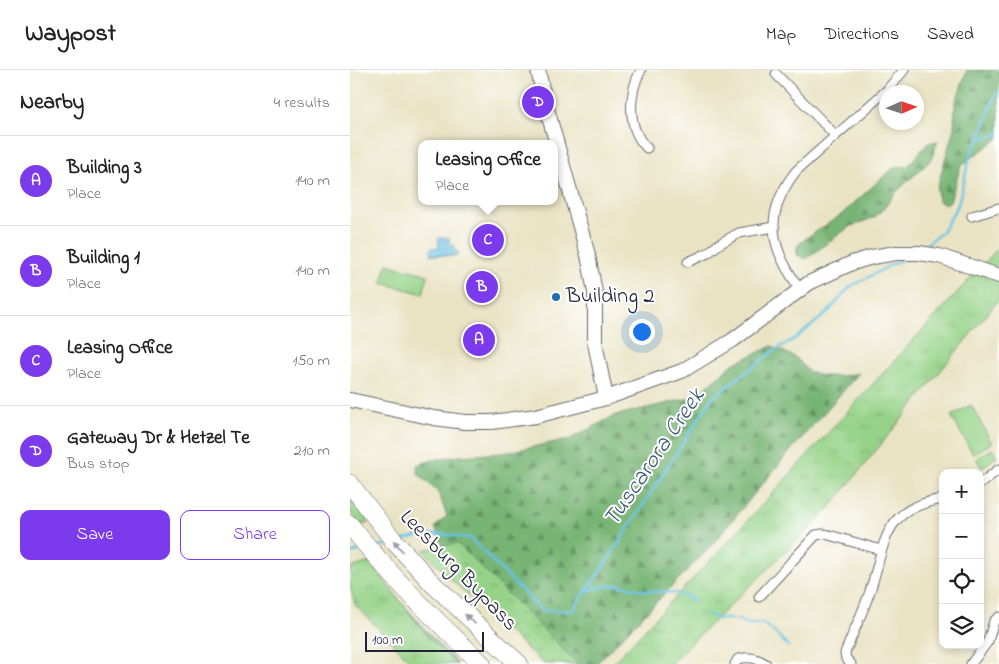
<!DOCTYPE html>
<html lang="en">
<head>
<meta charset="utf-8">
<style>
  :root { --surface:#fff; --page:#f2f2f2; --text:#222; --muted:#767676; --line:#e0e0e0; --accent:#7c3aed }
  body { margin:0; font-family:"Indie Flower",sans-serif; background:var(--page); color:var(--text) }
  .controls { position:absolute; right:15px; bottom:15px; display:grid; overflow:hidden; border-radius:10px; box-shadow:0 2px 8px #0003 }
  .controls button { width:45px; height:45px; display:grid; place-items:center; padding:0; border:0; border-bottom:1px solid var(--line); background:var(--surface); color:var(--text); font:25px sans-serif }
  .compass { position:absolute; left:529px; top:15px; width:45px; height:45px; border-radius:50%; background:var(--surface); box-shadow:0 2px 8px #0003; rotate:87deg }
  .scale { position:absolute; left:15px; bottom:12px; width:119px; box-sizing:border-box; padding-left:5px; border:2px solid #22223b; border-top:0; font-size:14px; line-height:18px; white-space:nowrap; color:#22223b; -webkit-text-stroke:4px #fff; paint-order:stroke }
  .you { position:absolute; left:291px; top:261px; width:18px; height:18px; margin:-12px; border:4px solid #fff; border-radius:50%; background:#1a73e8; box-shadow:0 0 0 8px #1a73e833 }
  .badge { display:grid; place-items:center; width:32px; height:32px; border-radius:50%; background:var(--accent); color:#fff; font-size:16px; font-weight:700 }
  .pin { position:absolute; translate:-50% -50%; border:2px solid #fff; box-shadow:0 1px 5px #0006 }
  .popup { position:absolute; left:68px; top:70px; width:140px; height:65px; box-sizing:border-box; display:grid; place-content:center; border-radius:10px; background:var(--surface); filter:drop-shadow(0 1px 4px #0005); font-size:16px; white-space:nowrap; color:var(--muted) }
  .popup b { font-size:19px; color:var(--text) }
  .popup::after { content:''; position:absolute; left:50%; top:100%; margin-left:-10px; border:10px solid transparent; border-top-color:var(--surface) }
  .list { margin:0; padding:0; list-style:none }
  h2 { display:flex; justify-content:space-between; align-items:center; height:65px; margin:0; padding:0 20px; font-size:21px }
  h2 small { font-size:16px; font-weight:400; color:var(--muted) }
  .list li { display:grid; grid-template-columns:32px 1fr auto; gap:15px; align-items:center; box-sizing:border-box; height:90px; padding:0 20px; border-top:1px solid var(--line) }
  .list b { display:block; font-size:19px; white-space:nowrap }
  .list p { margin:0; font-size:16px; white-space:nowrap; color:var(--muted) }
  .list em { font-size:16px; font-style:normal; color:var(--muted) }
  .actions { display:flex; gap:10px; padding:15px 20px }
  .actions a { flex:1; padding:11px 0; border:1px solid var(--accent); border-radius:10px; text-align:center; font-size:18px; color:var(--accent) }
  .actions .main { background:var(--accent); color:#fff }
  .icon { flex:none; width:28px; height:28px; fill:none; stroke:currentColor; stroke-width:2; stroke-linecap:round; stroke-linejoin:round }
  .map { position:relative; flex:none; width:649px; height:594px; overflow:hidden }
  header { display:flex; align-items:center; gap:30px; box-sizing:border-box; height:70px; padding:0 25px; background:var(--surface); border-bottom:1px solid var(--line) }
  header strong { font-size:24px }
  nav { display:flex; gap:28px; margin-inline-start:auto; font-size:18px }
  main { display:flex }
  aside { flex:1; background:var(--surface) }
  .map>svg:first-child { display:block }
</style>
</head>
<body>
<header>
<strong>Waypost</strong>
<nav><a>Map</a><a>Directions</a><a>Saved</a></nav>
</header>
<main>
<aside>
<h2>Nearby<small>4 results</small></h2>
<ul class="list">
<li><span class="badge">A</span><div><b>Building 3</b><p>Place</p></div><em>140 m</em></li>
<li><span class="badge">B</span><div><b>Building 1</b><p>Place</p></div><em>140 m</em></li>
<li><span class="badge">C</span><div><b>Leasing Office</b><p>Place</p></div><em>150 m</em></li>
<li><span class="badge">D</span><div><b>Gateway Dr &amp; Hetzel Te</b><p>Bus stop</p></div><em>210 m</em></li>
</ul>
<div class="actions"><a class="main">Save</a><a>Share</a></div>
</aside>
<div class="map">
<svg width="649" height="594" viewBox="0 0 649 594">
  <defs>
    <pattern id="grass-dots" width="8" height="8" patternUnits="userSpaceOnUse" patternTransform="scale(1.25)"><rect width="8" height="8" fill="#96d388"/><path d="M2 2h.1M6 6h.1" fill="none" stroke="#81b576" stroke-width="1.8" stroke-linecap="round"/></pattern>
    <pattern id="forest-firs" width="22" height="20" patternUnits="userSpaceOnUse" patternTransform="scale(1.25)"><rect width="22" height="20" fill="#78b574"/><path d="M5 1l3.5 6h-7zM16 11l3.5 6h-7z" fill="#629360"/></pattern>
    <pattern id="park-tufts" width="24" height="20" patternUnits="userSpaceOnUse" patternTransform="scale(1.25)"><rect width="24" height="20" fill="#96d388"/><path d="M3 7l-1-3M5 7V3M7 7l1-3M15 17l-1-3M17 17v-4M19 17l1-3" fill="none" stroke="#81b576"/></pattern>
    <pattern id="water-rules" width="6" height="5" patternUnits="userSpaceOnUse" patternTransform="scale(1.25)"><rect width="6" height="5" fill="#66c3e4"/><path d="M0 2.5h6" fill="none" stroke="#58a7c4"/></pattern>
  </defs>
  <rect width="100%" height="100%" fill="#fff"/>
  <filter id="ink" filterUnits="userSpaceOnUse"><feTurbulence type="fractalNoise" baseFrequency=".02" numOctaves="2"/><feDisplacementMap in="SourceGraphic" scale="10" xChannelSelector="R" yChannelSelector="G"/><feConvolveMatrix kernelMatrix="1 2 1 2 8 2 1 2 1" color-interpolation-filters="sRGB"/></filter>
  <filter id="wash" filterUnits="userSpaceOnUse"><feTurbulence type="fractalNoise" baseFrequency=".0096" numOctaves="4" result="noise"/><feDisplacementMap in="SourceGraphic" scale="20" xChannelSelector="R" yChannelSelector="G"/><feGaussianBlur stdDeviation="1.12" result="paint"/><feColorMatrix in="noise" values="0 0 0 0 0 0 0 0 0 0 0 0 0 0 0 0 0 1.4 0 .05"/><feComposite in="paint" operator="in"/></filter>
  <g filter="url(#wash)">
    <rect width="100%" height="100%" fill="#e9e3c3"/>
    <path fill="url(#grass-dots)" stroke="#5c7a62" d="M 0,427 L 19,453 L 10,455 L 0,442 Z"/>
    <g fill="url(#forest-firs)" stroke="#4d6c58">
      <path d="M 617,0 L 649,0 L 649,68 L 611,95 L 600,131 L 596,134 L 588,131 L 587,118 L 604,58 L 605,34 Z"/>
      <path d="M 588,71 L 581,90 L 546,122 L 536,136 L 525,147 L 499,157 L 456,189 L 447,185 L 447,176 L 455,169 L 491,145 L 544,97 L 558,96 L 578,73 Z"/>
      <path d="M 422,276 L 446,288 L 459,302 L 472,306 L 493,306 L 509,303 L 435,387 L 360,477 L 246,594 L 212,594 L 95,481 L 85,457 L 97,446 L 88,422 L 68,404 L 67,395 L 82,390 L 110,386 L 153,383 L 220,369 L 266,345 L 345,327 L 383,294 Z"/>
      <path d="M 33,512 L 91,577 L 108,594 L 99,594 Z"/>
    </g>
    <g fill="url(#park-tufts)" stroke="#5c7a62">
      <path d="M 649,177 L 649,229 L 477,441 L 320,594 L 262,594 L 386,463 Z"/>
      <path d="M 642,379 L 647,386 L 632,398 L 626,389 Z"/>
      <path d="M 107,473 L 228,594 L 194,594 L 98,507 L 74,480 Z"/>
      <path d="M 20,492 L 78,567 L 106,594 L 63,594 L 5,535 L 0,515 L 0,498 Z"/>
    </g>
    <g fill="#96d388" stroke="#5c7a62">
      <path d="M 37,194 L 78,205 L 73,224 L 32,213 Z"/>
      <path d="M 621,335 L 642,373 L 623,384 L 601,346 Z"/>
    </g>
    <path fill="url(#water-rules)" stroke="#447290" d="M 88,168 L 99,168 L 100,175 L 104,175 L 104,181 L 108,181 L 108,186 L 81,185 L 81,178 L 89,177 Z"/>
    <g fill="none" stroke-linecap="round" stroke-linejoin="round">
      <g stroke="#66c3e4" stroke-width="2.5">
        <path d="M 629,69 L 649,64"/>
        <path d="M 572,178 L 592,162 L 608,135 L 620,85 L 629,69 L 644,28 L 649,22"/>
        <path d="M 53,470 L 71,465 L 91,464 L 120,468 L 191,540 L 222,541 L 257,491 L 362,328 L 425,280 L 446,268 L 477,243 L 500,217 L 554,188"/>
        <path d="M 26,477 L 38,474"/>
        <path d="M 0,484 L 11,480"/>
        <path d="M 237,521 C 247,517 264,514 275,516 C 280,517 285,519 290,520 C 309,523 330,519 346,532"/>
        <path d="M 359,544 L 369,549 L 387,549 L 396,554 L 413,553 C 421,559 431,568 438,576"/>
      </g>
    </g>
  </g>
  <g filter="url(#ink)">
    <g fill="none" stroke-linecap="round" stroke-linejoin="round">
      <defs>
        <g id="street">
          <path d="M 291,0 C 278,24 277,59 297,78"/>
          <path d="M 426,4 L 485,65"/>
          <path d="M 622,146 L 649,138"/>
          <path d="M 338,192 L 358,183 L 369,174 L 389,163 L 424,157"/>
          <path d="M 451,220 C 419,178 413,144 446,101 L 537,20 L 554,0"/>
          <path d="M 630,414 L 649,399"/>
          <path d="M 409,527 L 466,465 L 473,464 L 479,465 L 531,480"/>
          <path d="M 385,594 L 388,589 C 399,586 406,588 416,594"/>
          <path d="M 501,594 L 496,589 L 495,583 C 504,560 515,538 522,515 C 536,468 535,438 593,429"/>
          <path d="M 621,594 L 638,571 L 644,551 L 649,547"/>
        </g>
        <g id="secondary">
          <path d="M 188,0 L 195,32 L 238,185 L 245,222 L 245,273 L 256,328"/>
          <path d="M 0,330 L 84,348 L 115,352 L 142,352 L 186,346 L 256,328 L 332,301 L 383,270 L 459,213 L 502,193 L 522,187 L 546,183 L 569,183 L 589,186 L 649,206"/>
        </g>
        <g id="highway">
          <path d="M 0,414 L 44,471 L 83,514 L 169,594"/>
          <path d="M 0,455 C 40,506 85,550 132,594"/>
        </g>
      </defs>
      <use href="#street" stroke="#68666b" stroke-width="11"/>
      <use href="#secondary" stroke="#68666b" stroke-width="16"/>
      <use href="#highway" stroke="#68666b" stroke-width="19"/>
      <use href="#street" stroke="#fff" stroke-width="9"/>
      <use href="#secondary" stroke="#fff" stroke-width="14"/>
      <use href="#highway" stroke="#fff" stroke-width="18"/>
    </g>
    <defs><path id="oneway-solid" d="M-6-.8H1V-3.2L6.5 0L1 3.2V.8H-6Z" transform="scale(1.25)"/></defs>
    <g fill="#9c9ca7">
      <use href="#oneway-solid" transform="translate(48 476) rotate(-131)"/>
      <use href="#oneway-solid" transform="translate(120 549) rotate(-137)"/>
    </g>
  </g>
  <circle fill="#1f6fb2" stroke="#fff" stroke-width="2" cx="206" cy="227" r="5"/>
  <g text-anchor="middle" dominant-baseline="central" stroke-width="4" stroke-linejoin="round" paint-order="stroke">
    <g font-size="22" fill="#22223b" stroke="#fff" text-anchor="start">
      <text x="216" y="227">Building 2</text>
    </g>
    <g font-size="22" fill="#22223b" stroke="#fff">
      <text transform="translate(108 501) rotate(46)">Leesburg Bypass</text>
    </g>
    <g font-size="24" font-style="italic" fill="#3a5a76" stroke="#fff">
      <text transform="translate(305 388) rotate(-56)">Tuscarora Creek</text>
    </g>
  </g>
</svg>
<div class="controls">
<button>+</button>
<button>−</button>
<button><svg class="icon" aria-label="locate" viewBox="0 0 24 24"><circle cx="12" cy="12" r="6"/><path d="M12 2v4M12 18v4M2 12h4M18 12h4"/></svg></button>
<button><svg class="icon" aria-label="layers" viewBox="0 0 24 24"><path d="M12 4l9 5-9 5-9-5zM3 14l9 5 9-5"/></svg></button>
</div>
<svg class="compass" viewBox="-18 -18 36 36"><path d="M0-13l5 13h-10z" fill="#e53935"/><path d="M0 13l5-13h-10z" fill="#767676"/></svg>
<div class="scale">100 m</div>
<div class="you"></div>
<div class="pin badge" style="left:129px;top:270px">A</div>
<div class="pin badge" style="left:132px;top:217px">B</div>
<div class="pin badge" style="left:138px;top:170px">C</div>
<div class="popup"><b>Leasing Office</b>Place</div>
<div class="pin badge" style="left:188px;top:32px">D</div>
</div>
</main>
</body>
</html>
